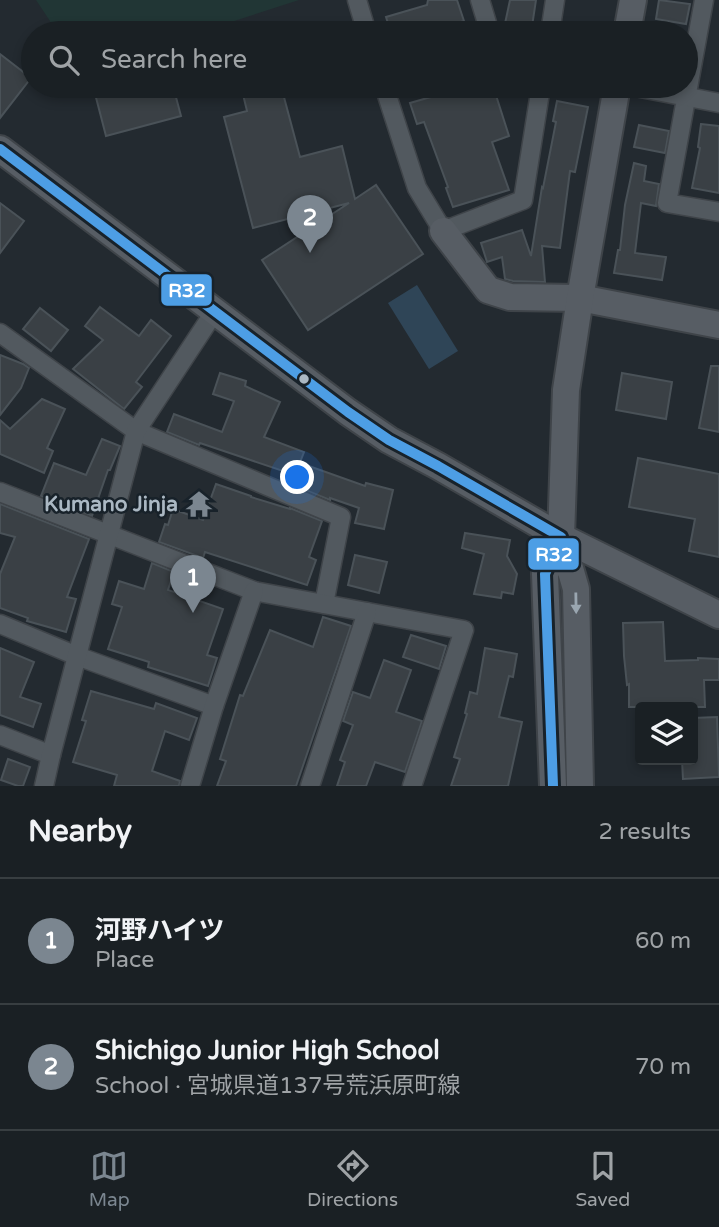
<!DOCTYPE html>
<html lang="en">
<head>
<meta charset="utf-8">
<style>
  :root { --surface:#1a2024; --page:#23282c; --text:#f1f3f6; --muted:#9fa3a6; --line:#383e41; --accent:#7b8690 }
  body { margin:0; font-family:"Varela Round","Noto Sans JP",sans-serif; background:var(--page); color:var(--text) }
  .controls { position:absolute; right:21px; bottom:21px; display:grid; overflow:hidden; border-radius:7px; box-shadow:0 4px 10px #0003 }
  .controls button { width:63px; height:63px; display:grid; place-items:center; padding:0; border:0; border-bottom:2px solid var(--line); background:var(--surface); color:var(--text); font:35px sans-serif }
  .you { position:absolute; left:298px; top:478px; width:24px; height:24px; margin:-18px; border:5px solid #fff; border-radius:50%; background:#1a73e8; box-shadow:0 0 0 10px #1a73e833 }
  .badge { display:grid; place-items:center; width:46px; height:46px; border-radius:50%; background:var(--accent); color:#fff; font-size:23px; font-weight:700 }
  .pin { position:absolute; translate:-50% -58px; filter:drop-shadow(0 2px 4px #0008) }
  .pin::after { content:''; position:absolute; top:37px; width:24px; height:21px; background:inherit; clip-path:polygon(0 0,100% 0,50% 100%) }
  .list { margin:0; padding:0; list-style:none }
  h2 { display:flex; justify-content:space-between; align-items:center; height:91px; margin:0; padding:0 28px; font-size:30px }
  h2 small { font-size:23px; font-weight:400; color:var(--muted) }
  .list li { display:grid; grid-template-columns:46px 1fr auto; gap:21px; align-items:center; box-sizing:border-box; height:126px; padding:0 28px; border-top:2px solid var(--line) }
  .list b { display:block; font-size:26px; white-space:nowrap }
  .list p { margin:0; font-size:23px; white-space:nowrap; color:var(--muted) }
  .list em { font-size:23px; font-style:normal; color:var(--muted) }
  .icon { flex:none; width:38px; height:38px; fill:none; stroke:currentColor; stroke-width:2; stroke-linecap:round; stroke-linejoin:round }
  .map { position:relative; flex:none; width:719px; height:786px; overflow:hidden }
  .search { position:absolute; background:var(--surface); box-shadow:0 4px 10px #0003; left:21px; right:21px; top:21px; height:77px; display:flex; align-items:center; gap:18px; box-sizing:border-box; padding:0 24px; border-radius:38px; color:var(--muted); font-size:26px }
  .sheet { height:343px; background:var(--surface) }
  nav { display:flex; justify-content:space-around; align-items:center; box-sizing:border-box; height:98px; border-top:2px solid var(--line); background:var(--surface); font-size:19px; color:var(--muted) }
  nav a { display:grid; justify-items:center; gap:4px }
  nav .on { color:var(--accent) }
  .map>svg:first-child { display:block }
</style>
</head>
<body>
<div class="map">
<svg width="719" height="786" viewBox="0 0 719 786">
  <rect width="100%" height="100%" fill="#232a30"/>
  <path fill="#213635" d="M 36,0 L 299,0 L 197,33 L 58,33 Z"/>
  <path fill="#2f4557" d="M 417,285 L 458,351 L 429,369 L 388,303 Z"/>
  <g fill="#3a4045" stroke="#4a5258" stroke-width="2">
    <path d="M 428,0 L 457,0 L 464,21 L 432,31 L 430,24 L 401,33 L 391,33 L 386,17 L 427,5 Z"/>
    <path d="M 510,0 L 536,0 L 531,33 L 503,33 Z"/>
    <path d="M 659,0 L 690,4 L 686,24 L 656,19 Z"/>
    <path d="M 0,54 L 31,78 L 0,118 Z"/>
    <path d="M 93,86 L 173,86 L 181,116 L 106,136 Z"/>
    <path d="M 241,86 L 281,86 L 300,157 L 342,146 L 355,199 L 376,185 L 423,254 L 308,330 L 262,260 L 349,203 L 253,228 L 224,117 L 247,111 Z"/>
    <path d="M 469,86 L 493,86 L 509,136 L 492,142 L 509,190 L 453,207 L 446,188 L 448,187 L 424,122 L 417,124 L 410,103 Z"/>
    <path d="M 557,101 L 588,107 L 575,172 L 570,171 L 560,248 L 542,246 L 545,282 L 513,281 L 505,279 L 502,257 L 487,262 L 481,243 L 522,230 L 531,256 L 542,187 L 543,188 L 556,122 L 553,121 Z"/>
    <path d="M 701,124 L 719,126 L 719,193 L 692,188 L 700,148 L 698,147 Z"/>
    <path d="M 639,125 L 669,131 L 665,153 L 634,147 Z"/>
    <path d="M 634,163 L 646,166 L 644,181 L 659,184 L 656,206 L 641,203 L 635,253 L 666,257 L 662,280 L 614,273 L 618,250 L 620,250 L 625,205 Z"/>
    <path d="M 0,203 L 24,221 L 0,253 Z"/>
    <path d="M 100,307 L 139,336 L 151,320 L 171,336 L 136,382 L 142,387 L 124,409 L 73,369 L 103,340 L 85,326 Z"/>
    <path d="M 40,308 L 68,330 L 51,351 L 23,329 Z"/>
    <path d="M 0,355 L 23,364 L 29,368 L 21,388 L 0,415 Z"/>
    <path d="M 711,366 L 719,366 L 719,432 L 699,428 Z"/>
    <path d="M 220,373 L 246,381 L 245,386 L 280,402 L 264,437 L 304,452 L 295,475 L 200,443 L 199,445 L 167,432 L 174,414 L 222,432 L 234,401 L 213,394 Z"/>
    <path d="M 622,373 L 672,382 L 666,419 L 616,410 Z"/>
    <path d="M 42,399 L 65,409 L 47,448 L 53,451 L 44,473 L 0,454 L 0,420 L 10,429 Z"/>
    <path d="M 102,439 L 120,446 L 110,470 L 108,470 L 92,516 L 41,496 L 54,463 L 86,475 Z"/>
    <path d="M 638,458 L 719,474 L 719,557 L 689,551 L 695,519 L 629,507 Z"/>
    <path d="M 306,465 L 365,486 L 366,483 L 393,490 L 384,529 L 355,523 L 359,508 L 330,498 L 330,500 L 298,487 Z"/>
    <path d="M 216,484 L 251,496 L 251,497 L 290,509 L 290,508 L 322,521 L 309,557 L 316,560 L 307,585 L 205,552 L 203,558 L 159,542 L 165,524 L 168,525 L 173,509 L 203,520 Z"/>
    <path d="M 0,504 L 89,539 L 67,597 L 76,599 L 66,632 L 27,621 L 28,618 L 0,608 L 0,574 L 15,537 L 0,533 Z"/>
    <path d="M 465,533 L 510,540 L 507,556 L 517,574 L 513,594 L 502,592 L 501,598 L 474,594 L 484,554 L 462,548 Z"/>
    <path d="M 355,555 L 387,562 L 379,593 L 348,585 Z"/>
    <path d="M 152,563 L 174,572 L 168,590 L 223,609 L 207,655 L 217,658 L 208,686 L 148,667 L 149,662 L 108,649 L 122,607 L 112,604 L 119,581 L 144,589 Z"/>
    <path d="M 323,617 L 351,626 L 296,786 L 217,786 L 226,761 L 220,759 L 240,695 L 243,696 L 270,630 L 313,647 Z"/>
    <path d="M 663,622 L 665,661 L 698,660 L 698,658 L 719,659 L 719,680 L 704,680 L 705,707 L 629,707 L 629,684 L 627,685 L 624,656 L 623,623 Z"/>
    <path d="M 411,635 L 446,646 L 439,669 L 403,657 Z"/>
    <path d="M 0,648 L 34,662 L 20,697 L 41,704 L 33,727 L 0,715 Z"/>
    <path d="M 485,648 L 517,654 L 513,677 L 509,676 L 499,717 L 522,722 L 508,786 L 451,786 L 460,759 L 454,757 L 467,714 L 465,713 L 470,692 L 477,694 Z"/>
    <path d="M 384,660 L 411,670 L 396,712 L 422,721 L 405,772 L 375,762 L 366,786 L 337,786 L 345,762 L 340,760 L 353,725 L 343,721 L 353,692 L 370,698 Z"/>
    <path d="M 91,691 L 154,709 L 156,703 L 197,718 L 189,740 L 165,731 L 152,771 L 180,781 L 179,786 L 114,786 L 117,775 L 73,762 L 86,721 L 82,720 Z"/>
    <path d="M 717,717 L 719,777 L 683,779 L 682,760 L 693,760 L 693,718 Z"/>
    <path d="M 8,759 L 30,767 L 23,786 L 18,786 L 1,780 Z"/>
  </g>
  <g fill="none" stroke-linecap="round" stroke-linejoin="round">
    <defs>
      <g id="street">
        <path d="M 357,0 L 367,33"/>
        <path d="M 480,0 L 490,33"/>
        <path d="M 704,0 L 667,203 L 719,212"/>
        <path d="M 550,33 L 555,0"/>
        <path d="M 384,86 L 417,188 L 443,231 L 523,200 L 541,86"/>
        <path d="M 630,86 L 719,103"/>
        <path d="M 0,333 L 136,431 L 341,517 L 324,604"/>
        <path d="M 0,492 L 254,591 L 464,630 L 412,786"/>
        <path d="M 0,624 L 77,656 L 214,706"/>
        <path d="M 0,735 L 51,755"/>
        <path d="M 44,786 L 51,755 L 136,431 L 215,311"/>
        <path d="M 190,786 L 214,706 L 254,591"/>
        <path d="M 310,786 L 367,612"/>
      </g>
      <g id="secondary">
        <path d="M 627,33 L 633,0"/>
        <path d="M 0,149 L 348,412 L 389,440 L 438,466 L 561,537 L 719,615"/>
        <path d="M 443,231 L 488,290 L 510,297 L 580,298 L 719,325"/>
        <path d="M 553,786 L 545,574 L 561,537"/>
        <path d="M 580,786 L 576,589 L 561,537 L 566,390 L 580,298 L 617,86"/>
      </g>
    </defs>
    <use href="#street" stroke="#3f4449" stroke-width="21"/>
    <use href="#secondary" stroke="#3f4449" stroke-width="30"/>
    <use href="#street" stroke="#52595f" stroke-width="18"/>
    <use href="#secondary" stroke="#575d64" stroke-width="26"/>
    <defs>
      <path id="bus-1" d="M 0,149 L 348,412 L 389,440 L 438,466 L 561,537 L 545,574 L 553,786"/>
    </defs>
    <use href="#bus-1" stroke="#18222a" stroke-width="16"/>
    <use href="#bus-1" stroke="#4d9ee5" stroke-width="10"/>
  </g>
  <defs><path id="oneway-solid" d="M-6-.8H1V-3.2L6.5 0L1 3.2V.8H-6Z" transform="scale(1.75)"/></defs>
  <use fill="#9aa6b0" href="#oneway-solid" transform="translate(576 603) rotate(89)"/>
  <defs>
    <symbol id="temple-bare" viewBox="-9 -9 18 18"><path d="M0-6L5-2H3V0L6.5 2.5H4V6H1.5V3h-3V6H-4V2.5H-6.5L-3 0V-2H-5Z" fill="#7b8690" stroke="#18222a" stroke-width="2.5" paint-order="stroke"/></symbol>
  </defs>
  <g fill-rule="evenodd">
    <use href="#temple-bare" x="180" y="485" width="38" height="38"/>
  </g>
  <circle fill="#abb8c3" stroke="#18222a" stroke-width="2.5" cx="304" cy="379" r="6"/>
  <g text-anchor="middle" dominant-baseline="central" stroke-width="5" stroke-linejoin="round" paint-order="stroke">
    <g font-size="21" font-weight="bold" fill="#abb8c3" stroke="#18222a" text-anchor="end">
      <text x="178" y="504">Kumano Jinja</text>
    </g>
  </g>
  <g stroke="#18222a" stroke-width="2.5">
    <rect x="160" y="273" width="53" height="34" rx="7" fill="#4d9ee5"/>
    <rect x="527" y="537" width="53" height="34" rx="7" fill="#4d9ee5"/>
  </g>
  <g font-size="19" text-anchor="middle" font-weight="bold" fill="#fff">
    <text x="187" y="297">R32</text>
    <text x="554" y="561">R32</text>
  </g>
</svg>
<div class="controls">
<button><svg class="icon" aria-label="layers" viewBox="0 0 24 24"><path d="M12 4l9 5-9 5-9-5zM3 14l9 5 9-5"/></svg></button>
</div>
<div class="you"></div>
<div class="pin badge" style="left:193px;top:613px">1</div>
<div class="pin badge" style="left:310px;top:253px">2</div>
<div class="search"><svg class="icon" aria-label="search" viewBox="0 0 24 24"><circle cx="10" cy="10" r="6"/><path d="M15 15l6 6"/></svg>Search here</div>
</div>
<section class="sheet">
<h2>Nearby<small>2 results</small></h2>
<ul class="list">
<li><span class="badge">1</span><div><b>河野ハイツ</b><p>Place</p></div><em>60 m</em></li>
<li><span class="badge">2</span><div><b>Shichigo Junior High School</b><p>School · 宮城県道137号荒浜原町線</p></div><em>70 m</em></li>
</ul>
</section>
<nav>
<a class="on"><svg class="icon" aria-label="map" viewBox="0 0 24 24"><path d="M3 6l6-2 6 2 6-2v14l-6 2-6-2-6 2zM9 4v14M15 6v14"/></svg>Map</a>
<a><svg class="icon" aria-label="directions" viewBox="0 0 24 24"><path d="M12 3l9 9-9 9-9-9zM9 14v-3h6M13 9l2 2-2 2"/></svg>Directions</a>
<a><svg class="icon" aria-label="saved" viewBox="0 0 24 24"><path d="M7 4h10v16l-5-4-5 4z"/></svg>Saved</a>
</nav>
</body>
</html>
